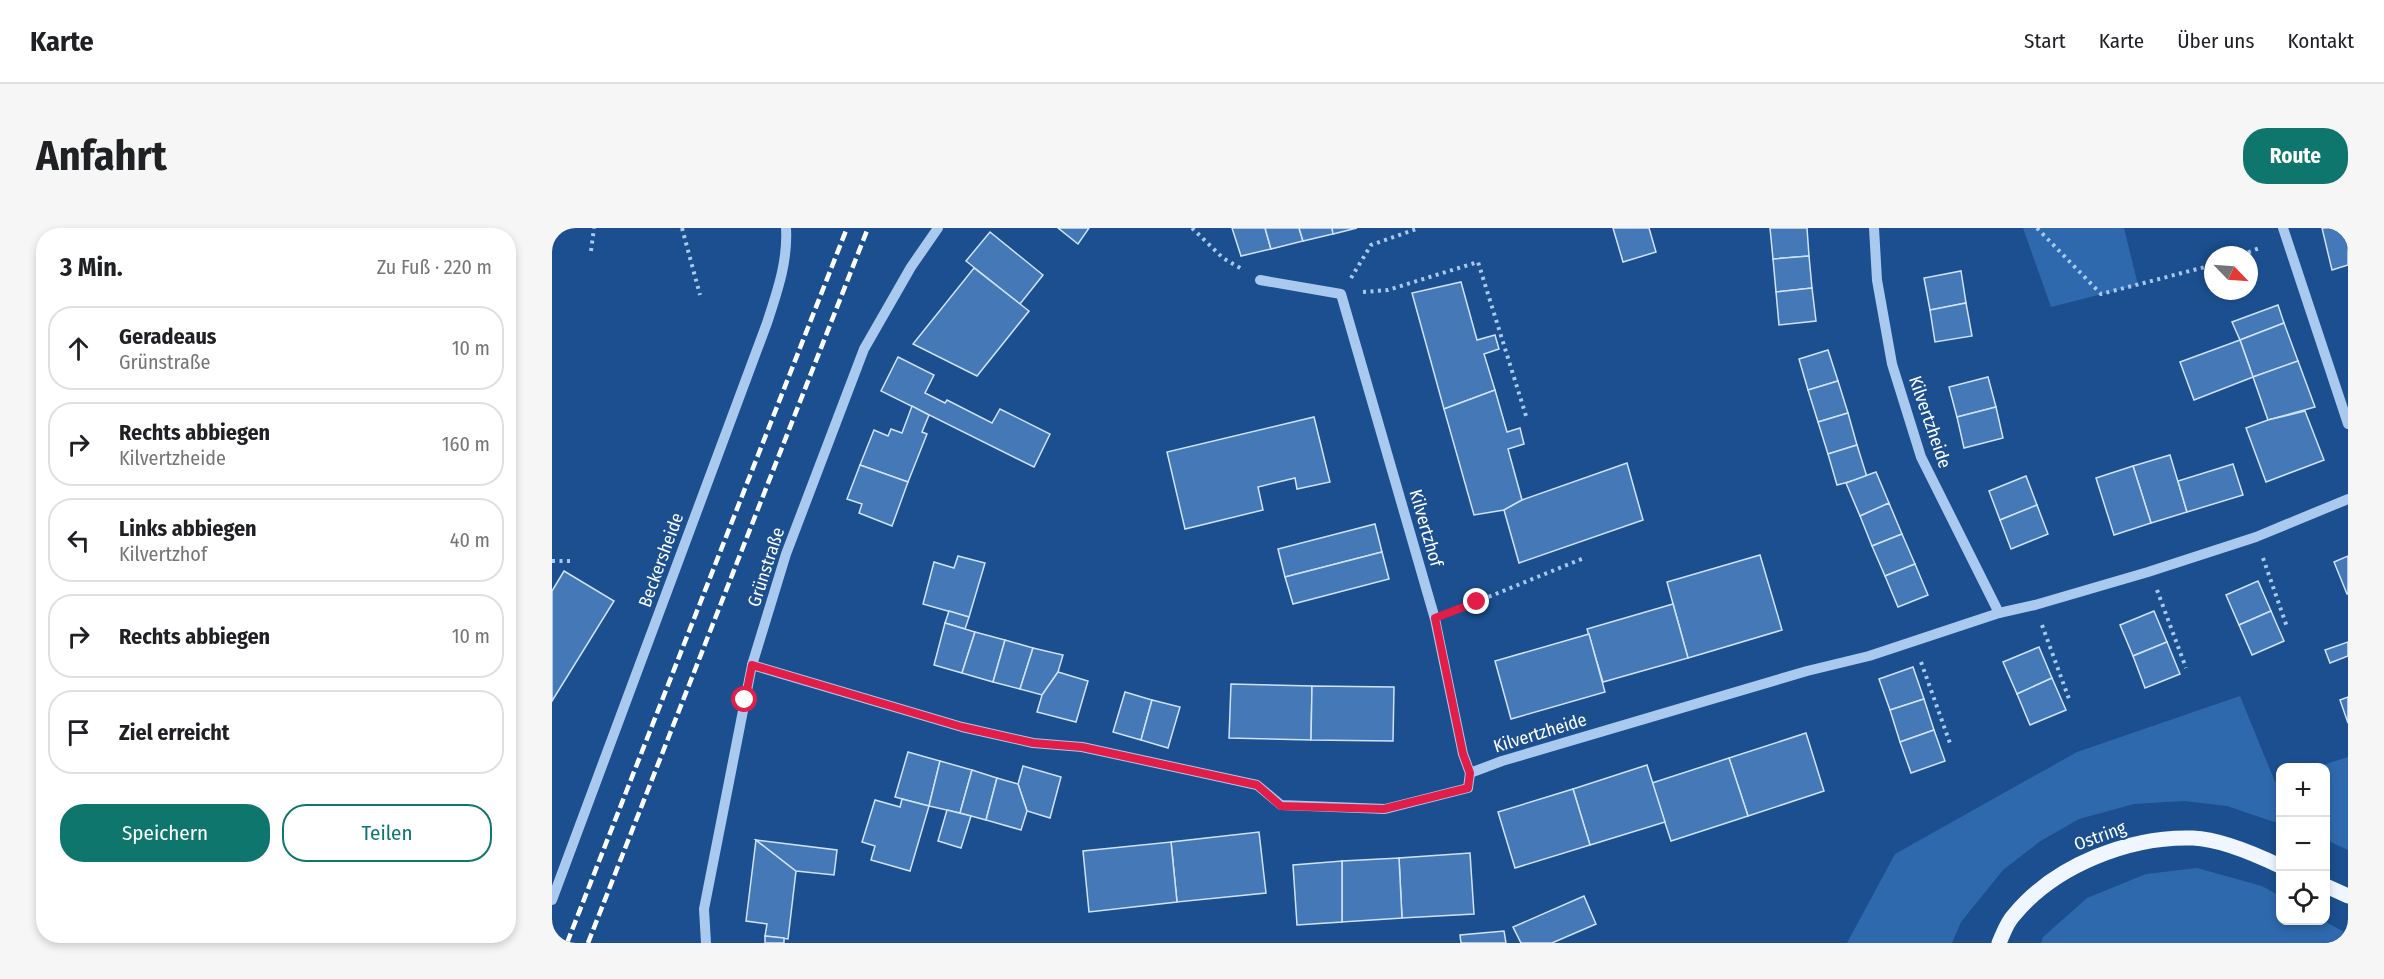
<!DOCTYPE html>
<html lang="de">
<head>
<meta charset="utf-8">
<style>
  :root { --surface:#fff; --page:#f6f6f6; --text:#202124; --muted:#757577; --line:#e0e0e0; --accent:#0f766e }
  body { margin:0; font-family:"Fira Sans Condensed",sans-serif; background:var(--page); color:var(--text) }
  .controls { position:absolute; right:18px; bottom:18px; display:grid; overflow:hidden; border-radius:12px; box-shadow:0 3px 9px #0003 }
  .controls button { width:54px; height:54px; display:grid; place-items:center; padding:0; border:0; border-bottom:2px solid var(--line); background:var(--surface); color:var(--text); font:30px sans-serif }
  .compass { position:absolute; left:1652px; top:18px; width:54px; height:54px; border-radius:50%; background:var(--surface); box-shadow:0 3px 9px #0003; rotate:115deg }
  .stop { position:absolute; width:18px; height:18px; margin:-14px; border:4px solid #e11d48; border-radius:50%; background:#fff }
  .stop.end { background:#e11d48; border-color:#fff; box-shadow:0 2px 6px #0008 }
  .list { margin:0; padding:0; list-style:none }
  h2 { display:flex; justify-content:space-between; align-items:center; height:78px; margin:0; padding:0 24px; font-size:26px }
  h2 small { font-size:20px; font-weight:400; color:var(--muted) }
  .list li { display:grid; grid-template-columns:39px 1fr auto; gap:18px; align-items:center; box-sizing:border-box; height:84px; margin:0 12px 12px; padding:0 12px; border:2px solid var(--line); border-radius:24px }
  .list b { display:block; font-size:22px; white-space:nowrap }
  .list p { margin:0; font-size:20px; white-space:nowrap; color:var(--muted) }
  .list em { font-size:20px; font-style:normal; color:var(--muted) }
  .actions { display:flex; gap:12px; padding:18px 24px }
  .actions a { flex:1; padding:14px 0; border:2px solid var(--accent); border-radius:24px; text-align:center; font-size:21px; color:var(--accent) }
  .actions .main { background:var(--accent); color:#fff }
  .icon { flex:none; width:33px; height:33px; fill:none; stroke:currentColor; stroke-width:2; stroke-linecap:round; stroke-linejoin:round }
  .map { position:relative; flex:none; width:1796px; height:715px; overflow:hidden; border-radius:24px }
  header { display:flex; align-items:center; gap:36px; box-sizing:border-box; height:84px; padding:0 30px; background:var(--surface); border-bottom:2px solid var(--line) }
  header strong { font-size:28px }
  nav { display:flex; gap:33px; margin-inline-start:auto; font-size:21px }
  .intro { display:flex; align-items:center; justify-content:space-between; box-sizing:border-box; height:144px; padding:0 36px }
  h1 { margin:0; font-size:42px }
  .button { padding:15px 27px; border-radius:24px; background:var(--accent); color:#fff; font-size:21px; font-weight:700 }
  main { display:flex; gap:36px; padding:0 36px }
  aside { flex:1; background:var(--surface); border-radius:24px; box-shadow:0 3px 9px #0003 }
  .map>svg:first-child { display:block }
</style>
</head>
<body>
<header>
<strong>Karte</strong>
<nav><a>Start</a><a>Karte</a><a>Über uns</a><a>Kontakt</a></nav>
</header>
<div class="intro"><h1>Anfahrt</h1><a class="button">Route</a></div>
<main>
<aside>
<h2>3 Min.<small>Zu Fuß · 220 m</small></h2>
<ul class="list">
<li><svg class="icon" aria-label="ahead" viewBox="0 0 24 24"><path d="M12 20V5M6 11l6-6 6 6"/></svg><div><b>Geradeaus</b><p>Grünstraße</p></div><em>10 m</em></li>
<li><svg class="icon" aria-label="right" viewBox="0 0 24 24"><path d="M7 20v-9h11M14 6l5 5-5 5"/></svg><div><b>Rechts abbiegen</b><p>Kilvertzheide</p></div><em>160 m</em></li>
<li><svg class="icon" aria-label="left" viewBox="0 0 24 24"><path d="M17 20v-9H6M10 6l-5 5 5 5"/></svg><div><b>Links abbiegen</b><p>Kilvertzhof</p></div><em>40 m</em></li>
<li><svg class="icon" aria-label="right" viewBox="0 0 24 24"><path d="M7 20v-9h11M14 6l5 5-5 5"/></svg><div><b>Rechts abbiegen</b></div><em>10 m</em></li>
<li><svg class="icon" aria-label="arrive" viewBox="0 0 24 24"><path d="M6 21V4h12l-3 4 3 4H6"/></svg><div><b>Ziel erreicht</b></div></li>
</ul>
<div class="actions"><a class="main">Speichern</a><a>Teilen</a></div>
</aside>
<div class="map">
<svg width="1796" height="715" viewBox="0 0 1796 715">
  <rect width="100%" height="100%" fill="#1b4f8f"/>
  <g fill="#2e69ad">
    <path d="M 1471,0 L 1572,0 L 1586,57 L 1499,79 Z"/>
    <path d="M 1688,468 L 1723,554 L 1728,552 L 1728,596 L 1675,578 L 1632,573 L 1582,576 L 1527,591 L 1487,614 L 1451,642 L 1409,694 L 1400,715 L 1295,715 L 1343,626 L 1525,524 Z"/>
    <path d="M 1796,529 L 1796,622 L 1774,612 L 1774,540 L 1765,539 Z"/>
    <path d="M 1645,640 L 1710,658 L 1728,668 L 1728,692 L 1772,693 L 1796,706 L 1796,715 L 1489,715 L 1491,709 L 1535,670 L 1594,646 Z"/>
  </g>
  <g fill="#4478b7" stroke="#cfe3fa" stroke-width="1.5">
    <path d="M 506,0 L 537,0 L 526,16 Z"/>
    <path d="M 680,0 L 713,0 L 719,21 L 689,28 Z"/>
    <path d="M 713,0 L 747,0 L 751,13 L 719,21 Z"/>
    <path d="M 747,0 L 780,0 L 781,6 L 751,13 Z"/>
    <path d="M 780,0 L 805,0 L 781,6 Z"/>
    <path d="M 1061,0 L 1097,0 L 1104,24 L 1071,34 Z"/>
    <path d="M 1218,0 L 1255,0 L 1257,28 L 1221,31 Z"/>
    <path d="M 1770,0 L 1796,0 L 1796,37 L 1780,42 Z"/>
    <path d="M 438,4 L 491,47 L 468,76 L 414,33 Z"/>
    <path d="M 1257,28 L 1260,60 L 1224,64 L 1221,31 Z"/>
    <path d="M 422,40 L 477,83 L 425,148 L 361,116 Z"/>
    <path d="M 1409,43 L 1414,75 L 1378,82 L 1372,50 Z"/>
    <path d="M 909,54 L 925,112 L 943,107 L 947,121 L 932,126 L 943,162 L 892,181 L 860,65 Z"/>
    <path d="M 1260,60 L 1264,93 L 1227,97 L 1224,64 Z"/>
    <path d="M 1414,75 L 1420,108 L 1383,114 L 1378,82 Z"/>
    <path d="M 1726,77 L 1732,95 L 1688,112 L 1680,94 Z"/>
    <path d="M 1732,95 L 1746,133 L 1701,149 L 1688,112 Z"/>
    <path d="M 1688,112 L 1701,149 L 1642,172 L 1628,134 Z"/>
    <path d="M 1276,122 L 1286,153 L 1256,162 L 1247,131 Z"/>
    <path d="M 346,129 L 382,147 L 373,165 L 393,175 L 395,172 L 440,195 L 448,181 L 498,206 L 482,239 L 329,163 Z"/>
    <path d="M 1746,133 L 1763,179 L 1716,192 L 1701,149 Z"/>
    <path d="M 1436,149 L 1444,179 L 1405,189 L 1397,159 Z"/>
    <path d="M 1286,153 L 1296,185 L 1266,194 L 1256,162 Z"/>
    <path d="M 943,162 L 955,204 L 968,200 L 972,216 L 956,221 L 970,272 L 952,282 L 922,287 L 892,181 Z"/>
    <path d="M 360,178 L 377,187 L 370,204 L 375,206 L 356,254 L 308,237 L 322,202 L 336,208 L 339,201 L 350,205 Z"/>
    <path d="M 1444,179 L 1451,210 L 1412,220 L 1405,189 Z"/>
    <path d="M 1753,183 L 1772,232 L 1714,254 L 1694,200 L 1716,192 Z"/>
    <path d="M 1296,185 L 1305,217 L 1276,226 L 1266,194 Z"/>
    <path d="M 762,189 L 778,254 L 745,261 L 743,250 L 706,259 L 711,282 L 633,301 L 615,224 Z"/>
    <path d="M 1305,217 L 1315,249 L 1285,257 L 1276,226 Z"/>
    <path d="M 1618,227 L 1635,284 L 1599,295 L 1581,238 Z"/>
    <path d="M 1075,235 L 1091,292 L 967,335 L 952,282 L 970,272 Z"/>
    <path d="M 1681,236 L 1691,267 L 1635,284 L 1626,253 Z"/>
    <path d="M 308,237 L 356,254 L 340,298 L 307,285 L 310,276 L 295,271 Z"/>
    <path d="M 1581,238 L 1599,295 L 1562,307 L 1544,250 Z"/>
    <path d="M 1324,244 L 1337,275 L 1308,288 L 1294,255 Z"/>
    <path d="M 1474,248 L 1485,277 L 1448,292 L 1437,263 Z"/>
    <path d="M 1337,275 L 1350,306 L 1320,318 L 1308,288 Z"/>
    <path d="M 1485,277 L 1496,306 L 1459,321 L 1448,292 Z"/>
    <path d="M 823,296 L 830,324 L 733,349 L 726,321 Z"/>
    <path d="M 1350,306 L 1363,336 L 1333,348 L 1320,318 Z"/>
    <path d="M 830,324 L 837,351 L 741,376 L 733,349 Z"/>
    <path d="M 1208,327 L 1230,402 L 1136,430 L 1115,354 Z"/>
    <path d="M 406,328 L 433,335 L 417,389 L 371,376 L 382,334 L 402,340 Z"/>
    <path d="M 1796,328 L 1796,366 L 1795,366 L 1782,334 Z"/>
    <path d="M 1363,336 L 1376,367 L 1346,379 L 1333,348 Z"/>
    <path d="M 12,343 L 62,373 L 0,473 L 0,363 Z"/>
    <path d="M 1706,353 L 1719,383 L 1687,397 L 1674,367 Z"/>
    <path d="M 1121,376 L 1136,430 L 1051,454 L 1035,401 Z"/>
    <path d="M 397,383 L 417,389 L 413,401 L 393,395 Z"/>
    <path d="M 1602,383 L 1615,414 L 1581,428 L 1568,397 Z"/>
    <path d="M 1719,383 L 1732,413 L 1700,427 L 1687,397 Z"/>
    <path d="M 393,395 L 423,404 L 410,445 L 382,437 Z"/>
    <path d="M 423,404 L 453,412 L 441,454 L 410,445 Z"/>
    <path d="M 1037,406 L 1053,464 L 959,491 L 943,433 Z"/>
    <path d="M 453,412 L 481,420 L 468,461 L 441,454 Z"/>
    <path d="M 1615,414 L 1628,446 L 1593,460 L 1581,428 Z"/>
    <path d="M 1796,414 L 1796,428 L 1778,435 L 1773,422 Z"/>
    <path d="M 1487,419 L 1500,450 L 1465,466 L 1451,434 Z"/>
    <path d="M 481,420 L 511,427 L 506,444 L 490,467 L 468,461 Z"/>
    <path d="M 1361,439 L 1372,471 L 1338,482 L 1327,451 Z"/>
    <path d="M 506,444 L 536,453 L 524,494 L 485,484 L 490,467 Z"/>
    <path d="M 1500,450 L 1514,482 L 1478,497 L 1465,466 Z"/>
    <path d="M 679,456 L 760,458 L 759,512 L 677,510 Z"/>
    <path d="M 760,458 L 842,459 L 841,513 L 759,512 Z"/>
    <path d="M 573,464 L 600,472 L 589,512 L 561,504 Z"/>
    <path d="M 1796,469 L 1796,495 L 1788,472 Z"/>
    <path d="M 1372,471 L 1382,502 L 1348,514 L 1338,482 Z"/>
    <path d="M 600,472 L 628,479 L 616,520 L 589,512 Z"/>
    <path d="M 1382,502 L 1393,533 L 1359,545 L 1348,514 Z"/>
    <path d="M 1254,505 L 1272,563 L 1196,588 L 1177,530 Z"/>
    <path d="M 356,524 L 388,533 L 377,578 L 343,569 Z"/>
    <path d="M 1177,530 L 1196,588 L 1119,613 L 1100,555 Z"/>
    <path d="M 388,533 L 420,542 L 408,585 L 377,578 Z"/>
    <path d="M 1095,537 L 1113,594 L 1038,617 L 1021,561 Z"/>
    <path d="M 471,538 L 509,549 L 498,590 L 475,583 L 466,556 Z"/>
    <path d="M 420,542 L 445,550 L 434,592 L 408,585 Z"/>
    <path d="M 445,550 L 466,556 L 475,583 L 469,602 L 434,592 Z"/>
    <path d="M 1021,561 L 1038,617 L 963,640 L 946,584 Z"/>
    <path d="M 350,571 L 377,578 L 358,643 L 319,632 L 323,618 L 310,614 L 323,572 L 348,579 Z"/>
    <path d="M 395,582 L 419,588 L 409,620 L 386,613 Z"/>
    <path d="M 707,604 L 714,665 L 625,674 L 619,614 Z"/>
    <path d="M 204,612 L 244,643 L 236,711 L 213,708 L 215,696 L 194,693 Z"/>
    <path d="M 204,612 L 285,622 L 282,647 L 244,643 Z"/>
    <path d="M 619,614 L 625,674 L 537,684 L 531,623 Z"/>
    <path d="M 918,625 L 922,686 L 850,690 L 847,630 Z"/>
    <path d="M 847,630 L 850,690 L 790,694 L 790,633 Z"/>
    <path d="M 790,633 L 790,694 L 745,697 L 741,637 Z"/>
    <path d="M 1032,668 L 1044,696 L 1000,715 L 969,715 L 961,699 Z"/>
    <path d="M 952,703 L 954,715 L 909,715 L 908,707 Z"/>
    <path d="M 213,708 L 232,710 L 232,715 L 213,715 Z"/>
  </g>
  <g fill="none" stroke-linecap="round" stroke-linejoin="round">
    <g stroke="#a9c9ee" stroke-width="4" stroke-dasharray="3 4.5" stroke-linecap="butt">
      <path d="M 130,0 L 148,67"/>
      <path d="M 640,0 L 671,30 L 690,41"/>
      <path d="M 1485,0 L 1549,66 L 1661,37"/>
      <path d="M 39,23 L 42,0"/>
      <path d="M 1689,27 L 1710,19"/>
      <path d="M 799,50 L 819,17 L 867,0"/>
      <path d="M 811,64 L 836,62 L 926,34 L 975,191"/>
      <path d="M 1711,330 L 1735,399"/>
      <path d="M 0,333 L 21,333"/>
      <path d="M 1605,362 L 1634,440"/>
      <path d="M 902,383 L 1032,330"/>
      <path d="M 1490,397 L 1517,471"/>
      <path d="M 1369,434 L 1399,518"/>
    </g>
    <g stroke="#a9c9ee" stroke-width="10">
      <path d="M 1322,0 L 1325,52 L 1340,136 L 1369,229 L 1447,385"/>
      <path d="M 1731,0 L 1796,196"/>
      <path d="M 200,437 L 410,499 L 481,515 L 530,519 L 705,557 L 729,577 L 833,581 L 916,560 L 918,545 L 911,526 L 883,391 L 789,66 L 708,52"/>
      <path d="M 918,545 L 950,533 L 1255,443 L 1317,428 L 1447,385 L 1483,377 L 1596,344 L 1704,309 L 1796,271"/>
      <path d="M 0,672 L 215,95 C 225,64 236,34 234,0"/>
      <path d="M 154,715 L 152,681 L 200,437 L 234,326 L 312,121 L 359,39 L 386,0"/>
    </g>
    <g stroke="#f0f6ff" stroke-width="15">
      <path d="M 1774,658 L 1796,668"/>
      <path d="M 1447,715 C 1451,706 1455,694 1462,687 C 1503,637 1578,608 1641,610 C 1667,611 1705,627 1728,638"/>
    </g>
    <g stroke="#fff" stroke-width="4.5" stroke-dasharray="10 4.5" stroke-linecap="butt">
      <path d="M 15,715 L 295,0"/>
      <path d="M 36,715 L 316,0"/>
    </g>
  </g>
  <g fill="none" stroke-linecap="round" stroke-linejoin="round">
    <path stroke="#e11d48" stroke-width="8" d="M 193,472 L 200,437 L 410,499 L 481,515 L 530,519 L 705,557 L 729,578 L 832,581 L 916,560 L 918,545 L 911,526 L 883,390 L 925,374"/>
  </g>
  <g text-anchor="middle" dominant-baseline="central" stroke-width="4.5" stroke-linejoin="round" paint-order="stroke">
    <g font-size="18" fill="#fff" stroke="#1b4f8f">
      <text transform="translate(1378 194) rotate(71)">Kilvertzheide</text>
      <text transform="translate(874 300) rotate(74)">Kilvertzhof</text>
      <text transform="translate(109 332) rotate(-70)">Beckersheide</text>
      <text transform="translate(214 339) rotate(-72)">Grünstraße</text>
      <text transform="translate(988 505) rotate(-17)">Kilvertzheide</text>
      <text transform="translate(1548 608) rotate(-20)">Ostring</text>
    </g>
  </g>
</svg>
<div class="controls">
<button>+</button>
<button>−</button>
<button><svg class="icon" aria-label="locate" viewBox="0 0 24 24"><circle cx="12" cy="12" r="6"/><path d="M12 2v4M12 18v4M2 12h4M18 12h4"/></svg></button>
</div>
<svg class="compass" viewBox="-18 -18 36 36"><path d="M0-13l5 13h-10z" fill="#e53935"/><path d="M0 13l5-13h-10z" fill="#757577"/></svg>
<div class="stop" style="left:193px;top:472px"></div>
<div class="stop end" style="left:925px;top:374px"></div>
</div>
</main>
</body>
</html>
